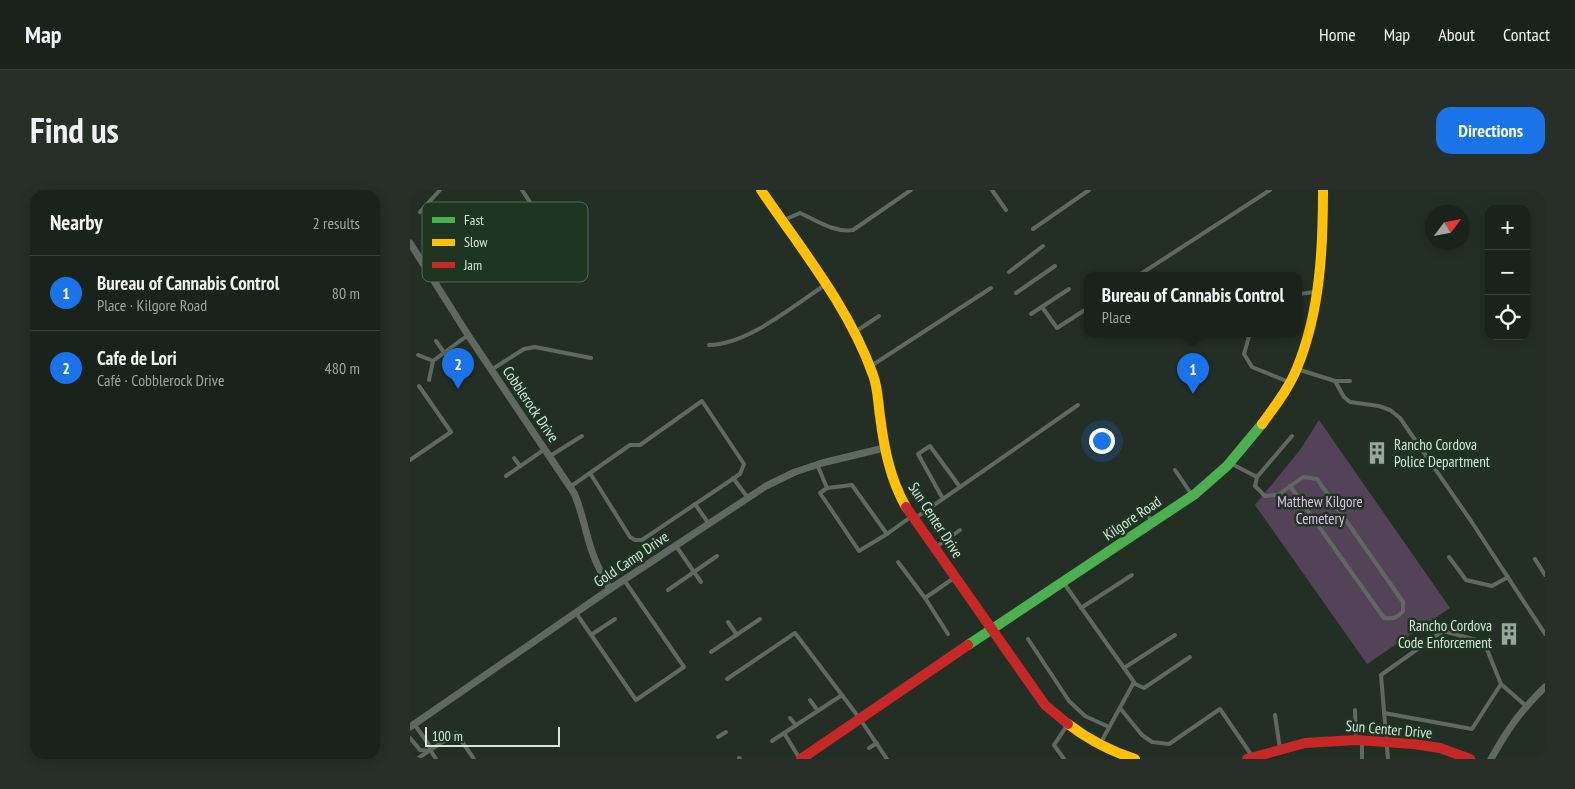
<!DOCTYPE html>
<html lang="en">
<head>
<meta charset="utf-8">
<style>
  :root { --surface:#1a231b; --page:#272f28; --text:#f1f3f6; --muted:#9fa4a3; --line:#38403a; --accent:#1a73e8 }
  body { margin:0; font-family:"PT Sans Narrow",sans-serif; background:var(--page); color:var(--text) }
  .controls { position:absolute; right:15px; top:15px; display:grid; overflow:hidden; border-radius:10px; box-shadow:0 2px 12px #0003 }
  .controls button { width:45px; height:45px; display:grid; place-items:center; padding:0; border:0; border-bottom:1px solid var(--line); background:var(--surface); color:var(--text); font:25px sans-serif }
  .compass { position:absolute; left:1015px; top:15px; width:45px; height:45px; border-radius:50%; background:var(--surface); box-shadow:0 2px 12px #0003; rotate:58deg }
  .scale { position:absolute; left:15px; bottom:12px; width:135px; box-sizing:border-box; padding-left:5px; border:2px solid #d8e7da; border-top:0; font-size:14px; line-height:18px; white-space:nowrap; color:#d8e7da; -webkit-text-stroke:4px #1d3521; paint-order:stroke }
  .you { position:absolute; left:691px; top:250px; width:18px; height:18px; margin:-12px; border:4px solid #fff; border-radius:50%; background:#1a73e8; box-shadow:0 0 0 8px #1a73e833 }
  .badge { display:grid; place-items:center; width:32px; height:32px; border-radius:50%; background:var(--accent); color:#fff; font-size:16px; font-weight:700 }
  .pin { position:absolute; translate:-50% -41px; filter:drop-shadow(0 1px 2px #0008) }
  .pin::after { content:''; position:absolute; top:26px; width:18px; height:15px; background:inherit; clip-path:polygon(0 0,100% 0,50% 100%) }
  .popup { position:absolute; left:674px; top:82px; width:218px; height:65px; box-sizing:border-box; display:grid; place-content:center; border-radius:10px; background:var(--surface); filter:drop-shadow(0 1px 4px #0005); font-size:16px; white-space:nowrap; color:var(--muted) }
  .popup b { font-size:19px; color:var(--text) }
  .popup::after { content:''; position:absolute; left:50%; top:100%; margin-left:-10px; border:10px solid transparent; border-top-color:var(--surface) }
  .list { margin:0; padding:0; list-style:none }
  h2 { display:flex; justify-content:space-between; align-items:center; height:65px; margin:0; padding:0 20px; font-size:21px }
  h2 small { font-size:16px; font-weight:400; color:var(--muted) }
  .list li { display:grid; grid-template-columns:32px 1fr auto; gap:15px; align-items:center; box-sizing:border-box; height:75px; padding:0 20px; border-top:1px solid var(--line) }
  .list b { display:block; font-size:19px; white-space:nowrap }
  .list p { margin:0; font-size:16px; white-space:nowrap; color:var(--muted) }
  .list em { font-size:16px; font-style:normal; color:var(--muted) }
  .icon { flex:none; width:28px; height:28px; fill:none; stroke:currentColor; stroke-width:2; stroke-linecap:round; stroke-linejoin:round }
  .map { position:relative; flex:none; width:1135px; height:569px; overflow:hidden; border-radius:15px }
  header { display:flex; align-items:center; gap:30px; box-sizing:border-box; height:70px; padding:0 25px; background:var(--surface); border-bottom:1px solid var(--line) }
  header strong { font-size:24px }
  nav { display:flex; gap:28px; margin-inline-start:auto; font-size:18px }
  .intro { display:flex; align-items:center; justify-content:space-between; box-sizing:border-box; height:120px; padding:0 30px }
  h1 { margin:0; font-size:35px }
  .button { padding:12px 22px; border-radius:15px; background:var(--accent); color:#fff; font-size:18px; font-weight:700 }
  main { display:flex; gap:30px; padding:0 30px }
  aside { flex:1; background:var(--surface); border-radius:15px; box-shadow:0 2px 12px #0003 }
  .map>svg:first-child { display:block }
</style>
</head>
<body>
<header>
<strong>Map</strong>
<nav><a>Home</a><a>Map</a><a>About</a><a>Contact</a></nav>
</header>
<div class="intro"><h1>Find us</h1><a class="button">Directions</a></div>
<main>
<aside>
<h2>Nearby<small>2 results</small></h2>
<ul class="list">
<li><span class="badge">1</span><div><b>Bureau of Cannabis Control</b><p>Place · Kilgore Road</p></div><em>80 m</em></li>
<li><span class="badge">2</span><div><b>Cafe de Lori</b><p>Café · Cobblerock Drive</p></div><em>480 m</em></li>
</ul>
</aside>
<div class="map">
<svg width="1135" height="569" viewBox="0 0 1135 569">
  <rect width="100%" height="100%" fill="#232f24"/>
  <path fill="#544358" d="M 909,230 L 1040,418 L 957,474 L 845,315 L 890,260 Z"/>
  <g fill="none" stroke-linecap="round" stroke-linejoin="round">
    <g stroke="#606861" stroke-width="4">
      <path d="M 112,0 L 170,89"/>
      <path d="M 582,0 L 596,20"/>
      <path d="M 10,22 L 30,0"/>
      <path d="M 374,30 L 390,23 C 407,31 425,43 443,40 L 501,0"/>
      <path d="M 623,39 L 679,0"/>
      <path d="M 599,82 L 633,56"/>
      <path d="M 729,85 L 860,0"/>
      <path d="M 606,103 L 645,76"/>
      <path d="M 888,104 L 906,102"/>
      <path d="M 632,117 L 647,138 L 678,118"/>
      <path d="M 621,124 L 659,99"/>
      <path d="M 445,142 L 469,126"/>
      <path d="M 840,143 L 834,164 L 842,177 L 879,192"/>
      <path d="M 26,151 L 40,171"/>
      <path d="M 299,155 C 337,155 383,116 415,95"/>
      <path d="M 8,165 L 23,171 L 19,190"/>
      <path d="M 23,171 L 58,145"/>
      <path d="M 461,176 L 581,98"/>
      <path d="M 887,179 L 925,191 L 940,191"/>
      <path d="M 81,180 L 114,159 L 125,157 L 181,168"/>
      <path d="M 925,191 L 934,207 L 940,212 L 969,216 L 980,220 L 990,228 L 1061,331 L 1135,444"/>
      <path d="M 140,266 L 172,246"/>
      <path d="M 104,268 L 110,276"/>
      <path d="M 0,270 L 41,242 L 9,196"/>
      <path d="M 407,274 L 417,298 L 442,295 L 477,344 L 502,326"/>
      <path d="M 822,274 L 847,287 L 882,246"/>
      <path d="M 765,280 L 782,305"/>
      <path d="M 96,286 L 135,259"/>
      <path d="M 847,287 L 845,296 L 855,306 L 868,305 L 893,287 L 907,289 L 993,412 L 993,421 C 987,428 983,429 974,428 L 880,296"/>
      <path d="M 323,288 L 338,308"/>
      <path d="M 160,297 L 220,255 L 230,255 L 292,211 L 334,274 L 330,284 L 232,350 L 225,350 L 220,347 L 180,283"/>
      <path d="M 417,298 L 410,303 L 449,361 L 477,344"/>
      <path d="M 533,309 L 508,264 L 520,256 L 550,297"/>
      <path d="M 285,314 L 299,334"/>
      <path d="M 733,318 L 743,333"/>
      <path d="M 504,329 L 668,215"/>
      <path d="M 266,356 L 291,392"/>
      <path d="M 525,358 L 550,340"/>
      <path d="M 1039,367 L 1056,390 L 1082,396 L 1098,387"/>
      <path d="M 1125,369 L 1135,385"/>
      <path d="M 488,372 L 515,408"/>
      <path d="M 653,392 L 724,492 L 690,554"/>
      <path d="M 258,400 L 307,366"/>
      <path d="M 671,418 L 722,385"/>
      <path d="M 166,423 L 226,510 L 274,477 L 214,390"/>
      <path d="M 318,432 L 327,445"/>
      <path d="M 538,444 L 515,408 L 544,388"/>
      <path d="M 181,445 L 205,429"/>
      <path d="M 618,449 L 659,511 L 675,526 L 699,537"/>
      <path d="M 301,462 L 350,429"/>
      <path d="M 714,478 L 765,445"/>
      <path d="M 317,489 L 385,443 L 450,529 L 477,569"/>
      <path d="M 723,493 L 734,498 L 780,467"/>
      <path d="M 400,510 L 408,521"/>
      <path d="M 710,518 L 732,545 L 742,552 L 759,554 L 810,519 L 842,566"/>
      <path d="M 945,520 L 946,550"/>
      <path d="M 974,523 L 1062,539 L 1091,494"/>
      <path d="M 865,525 L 870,559"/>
      <path d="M 380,528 L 386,535"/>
      <path d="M 374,543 L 390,569"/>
      <path d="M 308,547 L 316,542"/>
      <path d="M 0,548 L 10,560 L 21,561 L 19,555 L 5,535"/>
      <path d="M 362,551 L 432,505"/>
      <path d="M 952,552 L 952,569"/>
      <path d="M 459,558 L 467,553"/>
      <path d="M 21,561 L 26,569"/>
      <path d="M 329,568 L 330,569"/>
      <path d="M 7,569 L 46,543 L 64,569"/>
      <path d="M 654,569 L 644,555 L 658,534"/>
      <path d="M 978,569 L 971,485 L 1033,441 L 1074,452 L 1091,494 L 1116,516"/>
    </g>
    <g stroke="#606861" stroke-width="7">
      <path d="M 0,53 L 58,145 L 164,303 C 173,323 175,343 183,364 C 187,376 194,388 200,399"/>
      <path d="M 0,537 L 200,399 L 356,296 L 385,282 L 412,273 L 474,258"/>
      <path d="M 1081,569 C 1097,540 1111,520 1135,497"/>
    </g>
    <path stroke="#4caf50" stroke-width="10" d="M 558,455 L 785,304 L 817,276 L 852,234"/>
    <g stroke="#ffc107" stroke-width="10">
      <path d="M 351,0 C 391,59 439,117 463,185 C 468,198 468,213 470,226 C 474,258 480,289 496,317"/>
      <path d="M 852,234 C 865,216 879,198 887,178 C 910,122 913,60 913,0"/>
      <path d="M 658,534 C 679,550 700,561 725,569"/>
    </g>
    <g stroke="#c62828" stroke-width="10">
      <path d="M 496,317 L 635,515 L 658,534"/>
      <path d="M 391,569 L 558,455"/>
      <path d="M 837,569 L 895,553 L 946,550 L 1004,554 L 1030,558 L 1060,569"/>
    </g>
  </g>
  <defs>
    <symbol id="building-bare" viewBox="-9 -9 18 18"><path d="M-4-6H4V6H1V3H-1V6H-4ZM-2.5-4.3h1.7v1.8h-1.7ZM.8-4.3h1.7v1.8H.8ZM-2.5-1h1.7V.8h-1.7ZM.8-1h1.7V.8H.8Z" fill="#99a79a" stroke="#1d3521" stroke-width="2.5" paint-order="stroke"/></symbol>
  </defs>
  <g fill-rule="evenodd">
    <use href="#building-bare" x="951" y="247" width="32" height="32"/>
    <use href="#building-bare" x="1083" y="428" width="32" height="32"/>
  </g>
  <g text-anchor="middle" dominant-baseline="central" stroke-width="5" stroke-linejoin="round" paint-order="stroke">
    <g font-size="15" fill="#d8e7da" stroke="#1d3521">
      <text transform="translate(121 214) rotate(56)">Cobblerock Drive</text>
      <text transform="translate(722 328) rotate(-34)">Kilgore Road</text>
      <text transform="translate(526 330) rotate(57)">Sun Center Drive</text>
      <text transform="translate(221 369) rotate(-34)">Gold Camp Drive</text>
      <text transform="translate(979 539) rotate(5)">Sun Center Drive</text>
    </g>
    <g font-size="15" fill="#d8e7da" stroke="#1d3521" text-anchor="start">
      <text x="984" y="254">Rancho Cordova<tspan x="984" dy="17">Police Department</tspan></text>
      <text x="1082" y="435" text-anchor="end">Rancho Cordova<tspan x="1082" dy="17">Code Enforcement</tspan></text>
    </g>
    <g font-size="15" fill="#ebb8f4" stroke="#1d3521">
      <text x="910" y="311">Matthew Kilgore<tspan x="910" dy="17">Cemetery</tspan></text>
    </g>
  </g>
  <rect x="12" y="12" width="166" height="80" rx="8" fill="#1d3521" stroke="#556a58" stroke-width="1"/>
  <rect x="22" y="27" width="23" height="6" fill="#4caf50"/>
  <rect x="22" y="49" width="23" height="7" fill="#ffc107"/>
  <rect x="22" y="72" width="23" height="6" fill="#c62828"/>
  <g font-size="14" fill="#d8e7da">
    <text x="54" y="35">Fast</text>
    <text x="54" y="57">Slow</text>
    <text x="54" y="80">Jam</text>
  </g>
</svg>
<div class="controls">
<button>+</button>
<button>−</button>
<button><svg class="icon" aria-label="locate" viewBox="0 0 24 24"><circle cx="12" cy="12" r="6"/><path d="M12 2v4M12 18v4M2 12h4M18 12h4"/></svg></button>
</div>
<svg class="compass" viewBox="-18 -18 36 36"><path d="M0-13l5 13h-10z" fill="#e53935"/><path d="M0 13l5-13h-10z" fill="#9fa4a3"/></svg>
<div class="scale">100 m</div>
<div class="you"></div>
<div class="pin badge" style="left:783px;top:204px">1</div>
<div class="popup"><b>Bureau of Cannabis Control</b>Place</div>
<div class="pin badge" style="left:48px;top:199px">2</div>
</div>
</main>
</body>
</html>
